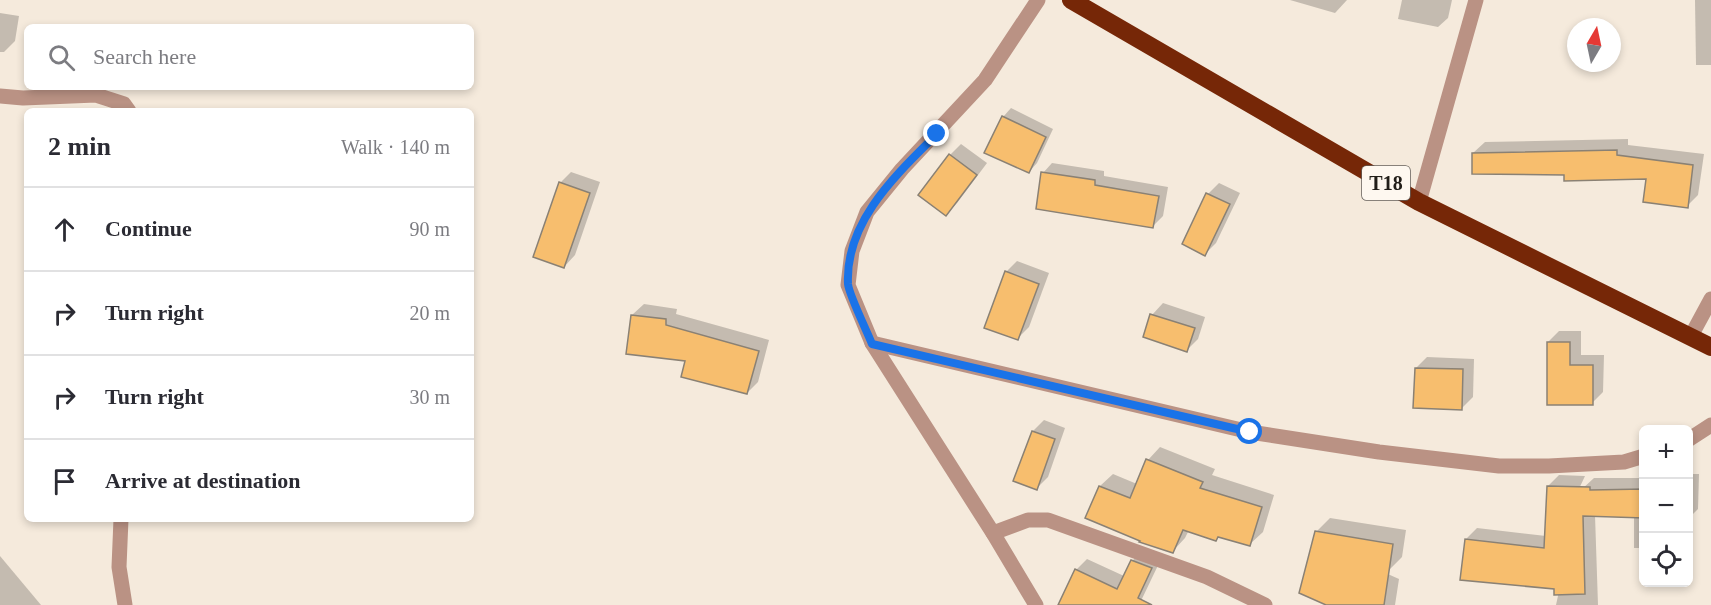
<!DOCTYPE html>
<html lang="en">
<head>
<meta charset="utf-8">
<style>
  :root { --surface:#fff; --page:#f7f7f7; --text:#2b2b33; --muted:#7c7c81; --line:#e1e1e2 }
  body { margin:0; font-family:Georgia,serif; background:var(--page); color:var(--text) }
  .controls { position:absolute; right:18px; bottom:18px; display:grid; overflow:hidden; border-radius:9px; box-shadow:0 3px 9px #0003 }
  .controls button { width:54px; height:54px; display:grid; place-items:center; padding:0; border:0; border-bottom:2px solid var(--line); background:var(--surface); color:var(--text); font:30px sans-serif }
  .compass { position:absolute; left:1567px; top:18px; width:54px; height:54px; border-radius:50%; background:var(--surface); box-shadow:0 3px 9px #0003; rotate:9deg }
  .stop { position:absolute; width:18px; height:18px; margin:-14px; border:4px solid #1a73e8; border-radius:50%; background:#fff }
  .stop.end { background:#1a73e8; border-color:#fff; box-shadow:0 2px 6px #0008 }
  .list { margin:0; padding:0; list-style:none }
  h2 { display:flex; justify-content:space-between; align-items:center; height:78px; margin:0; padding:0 24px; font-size:26px }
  h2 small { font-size:20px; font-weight:400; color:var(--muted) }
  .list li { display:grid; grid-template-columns:39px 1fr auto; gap:18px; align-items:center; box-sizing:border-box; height:84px; padding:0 24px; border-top:2px solid var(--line) }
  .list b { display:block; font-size:22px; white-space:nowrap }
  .list em { font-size:20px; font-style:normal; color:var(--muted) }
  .icon { flex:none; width:33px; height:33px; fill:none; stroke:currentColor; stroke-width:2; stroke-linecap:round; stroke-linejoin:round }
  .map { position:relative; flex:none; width:1711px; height:605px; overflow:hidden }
  .search { position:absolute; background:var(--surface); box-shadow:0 3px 9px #0003; left:24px; top:24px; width:450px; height:66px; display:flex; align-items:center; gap:15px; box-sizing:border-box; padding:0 21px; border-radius:9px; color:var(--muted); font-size:22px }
  .panel { position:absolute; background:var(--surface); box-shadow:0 3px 9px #0003; left:24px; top:108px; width:450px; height:414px; border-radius:9px }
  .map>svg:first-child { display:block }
</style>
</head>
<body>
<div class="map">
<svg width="1711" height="605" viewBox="0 0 1711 605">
  <rect width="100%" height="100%" fill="#f5eadc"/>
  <g fill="#0003">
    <path d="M 1290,0 L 1347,0 L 1335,13 Z"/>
    <path d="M 1402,0 L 1452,0 L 1448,18 L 1438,27 L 1398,19 Z"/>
    <path d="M 1695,0 L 1711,0 L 1711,65 L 1696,65 Z"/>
    <path d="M 0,13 L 19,16 L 15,41 L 4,52 L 0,52 Z"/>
    <path d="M 1011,108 L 1053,129 L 1037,163 L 1029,172 L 1003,117 Z"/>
    <path d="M 1628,139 L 1628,145 L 1704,154 L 1698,195 L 1687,206 L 1647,177 L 1473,153 L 1485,142 Z"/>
    <path d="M 961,144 L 987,163 L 957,203 L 946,214 L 950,155 Z"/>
    <path d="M 1052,163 L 1104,171 L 1104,176 L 1168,187 L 1163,216 L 1153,226 L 1043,173 Z"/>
    <path d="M 571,172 L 600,182 L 575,255 L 564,267 L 560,183 Z"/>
    <path d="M 1219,183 L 1240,193 L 1216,243 L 1205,254 L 1208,194 Z"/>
    <path d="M 1017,261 L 1049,273 L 1029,327 L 1018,338 L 1006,272 Z"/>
    <path d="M 1163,303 L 1205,317 L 1198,339 L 1187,350 L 1152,315 Z"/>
    <path d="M 644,304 L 677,309 L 676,314 L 769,340 L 758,382 L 747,393 L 632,315 Z"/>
    <path d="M 1559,331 L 1581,331 L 1581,355 L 1604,355 L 1603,392 L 1592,403 L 1548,342 Z"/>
    <path d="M 1427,357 L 1474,359 L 1473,397 L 1462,408 L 1416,368 Z"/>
    <path d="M 1044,420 L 1065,428 L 1048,477 L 1037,488 L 1033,431 Z"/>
    <path d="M 1160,447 L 1215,469 L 1212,475 L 1274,495 L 1263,532 L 1250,544 L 1189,530 L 1185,538 L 1173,551 L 1087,517 L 1100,486 L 1113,474 L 1137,484 L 1148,460 Z"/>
    <path d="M 1688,474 L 1699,474 L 1698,509 L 1688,519 Z"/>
    <path d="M 1559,475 L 1585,476 L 1539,574 L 1466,539 L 1477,528 L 1546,536 L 1548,486 Z"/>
    <path d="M 1594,478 L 1644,478 L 1644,548 L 1634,548 L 1634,516 L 1595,515 L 1598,605 L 1556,605 L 1581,490 Z"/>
    <path d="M 1330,518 L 1406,530 L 1402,557 L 1388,571 L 1381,571 L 1399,579 L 1395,605 L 1327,605 L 1316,532 Z"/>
    <path d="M 1143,550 L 1162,557 L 1139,605 L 1068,605 L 1076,570 L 1087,559 L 1124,576 L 1132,561 Z"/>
    <path d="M 0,556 L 41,605 L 0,605 Z"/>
  </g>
  <g fill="#f7be6e" stroke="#8a8174" stroke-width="1.5">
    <path d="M 1002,116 L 1046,137 L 1029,173 L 984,153 Z"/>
    <path d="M 1617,150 L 1617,155 L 1693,165 L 1688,208 L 1643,202 L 1646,179 L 1564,181 L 1564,175 L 1472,174 L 1472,153 Z"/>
    <path d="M 949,154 L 977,175 L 946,216 L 918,195 Z"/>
    <path d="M 1041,172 L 1095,180 L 1095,185 L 1159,196 L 1153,228 L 1036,209 Z"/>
    <path d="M 559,182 L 590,193 L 564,268 L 533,257 Z"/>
    <path d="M 1206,193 L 1230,204 L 1205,256 L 1182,244 Z"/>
    <path d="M 1005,271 L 1039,284 L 1018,340 L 984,328 Z"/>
    <path d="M 1150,314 L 1195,328 L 1187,352 L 1143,337 Z"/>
    <path d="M 631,315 L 666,319 L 666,325 L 759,351 L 747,394 L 681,377 L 685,361 L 626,354 Z"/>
    <path d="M 1547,342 L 1570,342 L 1570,365 L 1593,365 L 1593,405 L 1547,405 Z"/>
    <path d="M 1415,368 L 1463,369 L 1462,410 L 1413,408 Z"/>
    <path d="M 1032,431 L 1055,439 L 1037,490 L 1013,481 Z"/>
    <path d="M 1146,459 L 1203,482 L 1200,488 L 1262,507 L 1250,546 L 1218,537 L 1216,541 L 1183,530 L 1173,553 L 1139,542 L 1140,541 L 1085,518 L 1099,486 L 1130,498 Z"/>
    <path d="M 1547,486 L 1590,487 L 1590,490 L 1644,489 L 1644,518 L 1583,516 L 1585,594 L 1554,595 L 1554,589 L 1460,580 L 1465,539 L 1544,548 Z"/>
    <path d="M 1315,531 L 1393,544 L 1384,605 L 1326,605 L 1299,593 Z"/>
    <path d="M 1131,560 L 1152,568 L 1138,598 L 1152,605 L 1058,605 L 1075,569 L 1117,589 Z"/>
  </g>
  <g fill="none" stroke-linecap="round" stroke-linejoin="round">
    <g stroke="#ba9284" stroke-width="15">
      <path d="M 0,96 L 23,98 L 96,95 L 124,104 L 129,111"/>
      <path d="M 1419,202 L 1476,0"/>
      <path d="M 1691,336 L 1711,299"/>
      <path d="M 872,343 L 1250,432 L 1379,452 L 1499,466 L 1549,466 L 1624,462 L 1644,456"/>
      <path d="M 1688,440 L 1711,425"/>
      <path d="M 121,519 L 119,567 L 125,605"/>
      <path d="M 993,533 L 1028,520 L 1048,520 L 1207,577 L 1265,605"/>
      <path d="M 1036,605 L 993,533 L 872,343 L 848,285 L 852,251 L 867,212 L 902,169 L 985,80 L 1038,0"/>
    </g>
    <path stroke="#762707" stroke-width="18" d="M 1071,0 L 1419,202 L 1711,347"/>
  </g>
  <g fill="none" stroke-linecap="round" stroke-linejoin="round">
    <path stroke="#1a73e8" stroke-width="8" d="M 937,134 C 897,174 845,221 848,284 C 849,295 867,331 872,344 L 1250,432"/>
  </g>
  <g text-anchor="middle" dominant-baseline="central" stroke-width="4.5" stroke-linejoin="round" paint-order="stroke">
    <rect fill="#fef8f0" stroke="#645f5a" stroke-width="1.5" x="1362" y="166" width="48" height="34" rx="4.5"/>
    <g font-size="20" font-weight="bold" fill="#221e19">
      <text x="1386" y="183">T18</text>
    </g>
  </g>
</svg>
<div class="controls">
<button>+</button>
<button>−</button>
<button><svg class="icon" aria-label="locate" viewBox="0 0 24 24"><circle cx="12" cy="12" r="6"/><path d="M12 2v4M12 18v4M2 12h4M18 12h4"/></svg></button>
</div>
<svg class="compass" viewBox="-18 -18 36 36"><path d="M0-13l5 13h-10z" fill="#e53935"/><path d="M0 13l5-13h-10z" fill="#7c7c81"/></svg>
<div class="stop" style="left:1250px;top:432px"></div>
<div class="stop end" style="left:937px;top:134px"></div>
<div class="search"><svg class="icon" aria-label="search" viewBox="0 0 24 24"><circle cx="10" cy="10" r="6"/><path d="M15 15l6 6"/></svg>Search here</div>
<section class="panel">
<h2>2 min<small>Walk · 140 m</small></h2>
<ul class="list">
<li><svg class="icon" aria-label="ahead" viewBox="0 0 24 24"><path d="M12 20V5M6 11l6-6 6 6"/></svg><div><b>Continue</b></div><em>90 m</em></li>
<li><svg class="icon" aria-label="right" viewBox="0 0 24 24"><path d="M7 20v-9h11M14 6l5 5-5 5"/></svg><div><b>Turn right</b></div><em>20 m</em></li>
<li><svg class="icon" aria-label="right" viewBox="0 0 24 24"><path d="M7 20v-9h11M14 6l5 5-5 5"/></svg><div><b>Turn right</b></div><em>30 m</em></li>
<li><svg class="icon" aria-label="arrive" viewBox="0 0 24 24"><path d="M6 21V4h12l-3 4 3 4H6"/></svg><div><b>Arrive at destination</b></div></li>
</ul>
</section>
</div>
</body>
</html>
